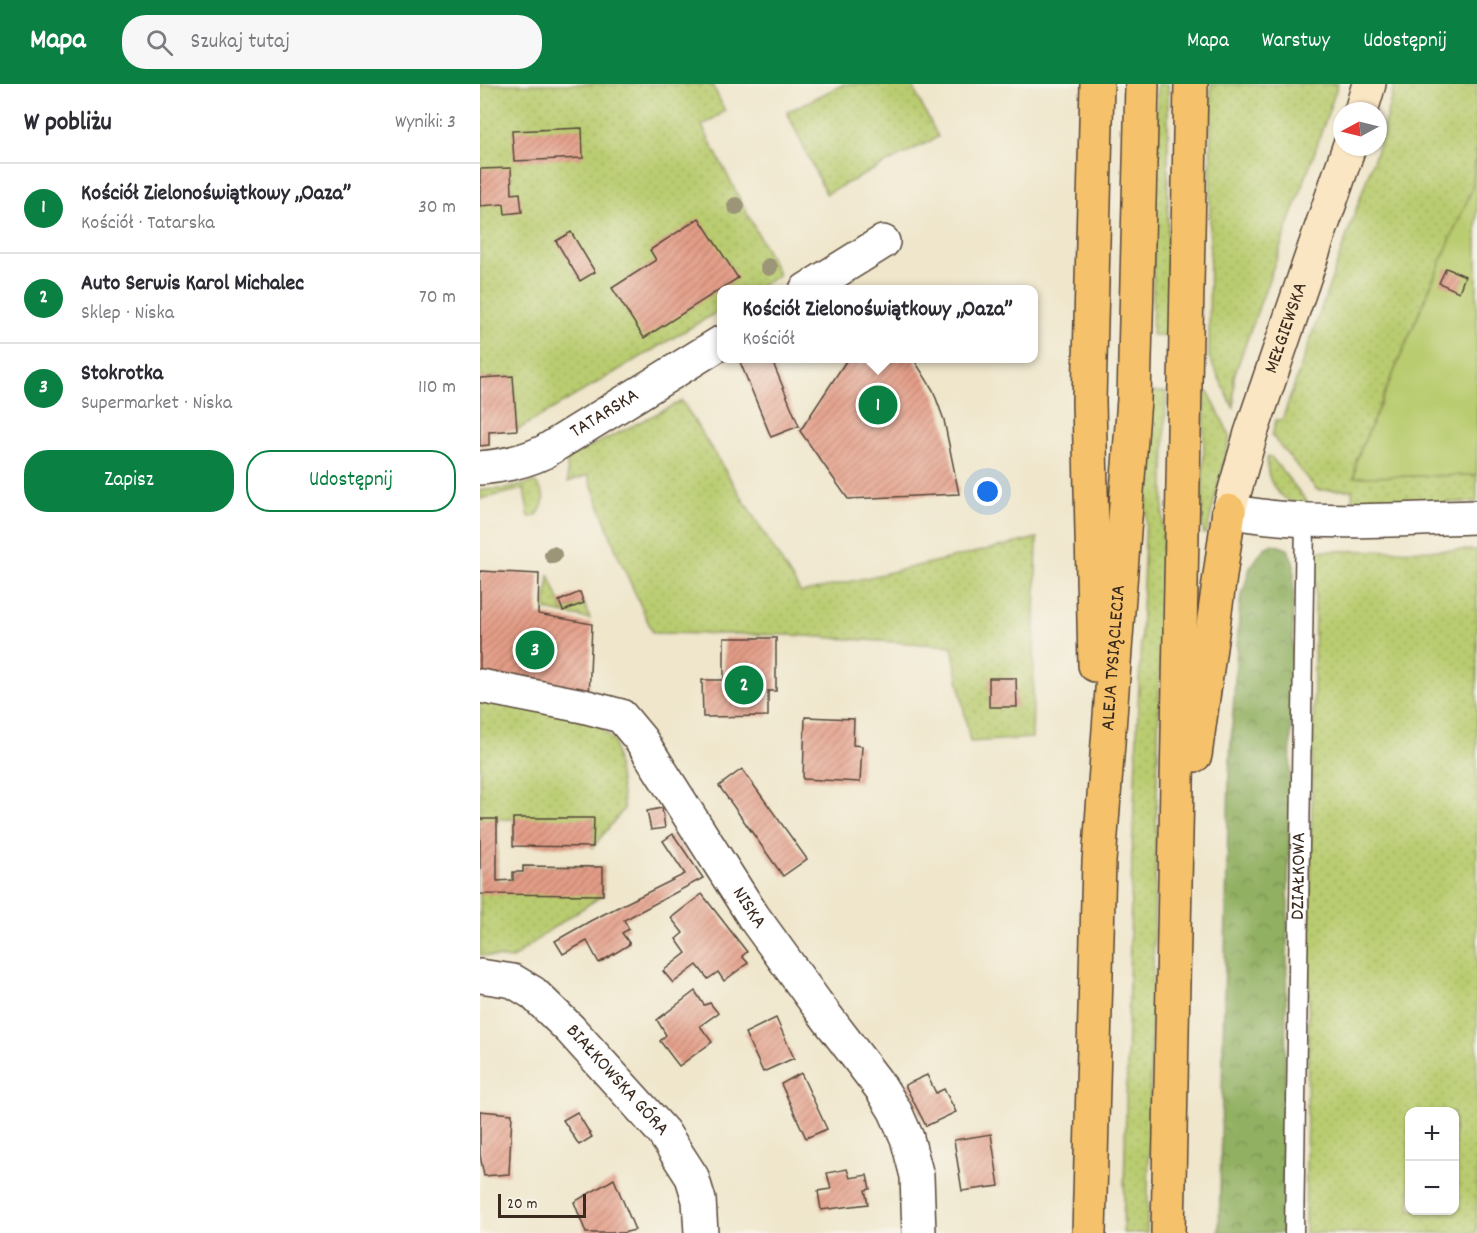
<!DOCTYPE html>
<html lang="pl">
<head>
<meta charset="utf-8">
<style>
  :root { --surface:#fff; --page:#f7f7f7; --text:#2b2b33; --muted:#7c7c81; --line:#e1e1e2; --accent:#0b8043 }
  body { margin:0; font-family:Dekko,sans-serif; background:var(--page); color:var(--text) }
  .controls { position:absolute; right:18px; bottom:18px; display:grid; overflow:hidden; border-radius:12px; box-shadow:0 2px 4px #0004 }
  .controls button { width:54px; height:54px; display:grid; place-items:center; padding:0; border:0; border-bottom:2px solid var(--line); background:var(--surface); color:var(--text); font:30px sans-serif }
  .compass { position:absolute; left:853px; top:18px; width:54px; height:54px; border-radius:50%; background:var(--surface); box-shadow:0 2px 4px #0004; rotate:263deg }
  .scale { position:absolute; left:18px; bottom:15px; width:88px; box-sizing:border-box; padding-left:6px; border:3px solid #3b2a1e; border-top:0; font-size:16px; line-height:21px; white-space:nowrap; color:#3b2a1e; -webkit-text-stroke:4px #f7f3e8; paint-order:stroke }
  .you { position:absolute; left:508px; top:408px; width:21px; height:21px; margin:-15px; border:4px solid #fff; border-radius:50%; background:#1a73e8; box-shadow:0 0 0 9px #1a73e833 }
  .badge { display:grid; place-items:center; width:39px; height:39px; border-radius:50%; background:var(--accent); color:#fff; font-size:20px; font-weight:700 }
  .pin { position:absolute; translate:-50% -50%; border:3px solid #fff; box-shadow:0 2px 6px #0006 }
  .popup { position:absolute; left:237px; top:201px; width:321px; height:78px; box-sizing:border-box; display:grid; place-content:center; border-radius:12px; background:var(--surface); filter:drop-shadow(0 2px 4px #0005); font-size:20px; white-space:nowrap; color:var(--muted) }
  .popup b { font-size:22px; color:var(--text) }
  .popup::after { content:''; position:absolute; left:50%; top:100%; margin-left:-12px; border:12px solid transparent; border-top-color:var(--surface) }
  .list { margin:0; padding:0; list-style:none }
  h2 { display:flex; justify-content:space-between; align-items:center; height:78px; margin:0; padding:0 24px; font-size:26px }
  h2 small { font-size:20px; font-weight:400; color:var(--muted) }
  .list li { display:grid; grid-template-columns:39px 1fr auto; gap:18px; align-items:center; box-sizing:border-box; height:90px; padding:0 24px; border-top:2px solid var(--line) }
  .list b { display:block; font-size:22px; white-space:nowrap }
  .list p { margin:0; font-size:20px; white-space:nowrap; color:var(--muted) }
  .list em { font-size:20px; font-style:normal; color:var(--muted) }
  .actions { display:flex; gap:12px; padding:18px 24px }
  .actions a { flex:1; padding:14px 0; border:2px solid var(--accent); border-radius:24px; text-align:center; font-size:21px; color:var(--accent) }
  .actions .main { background:var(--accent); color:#fff }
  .icon { flex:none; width:33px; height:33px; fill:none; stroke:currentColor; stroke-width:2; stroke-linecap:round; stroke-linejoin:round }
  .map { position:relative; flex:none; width:997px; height:1149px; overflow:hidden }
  header { display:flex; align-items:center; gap:36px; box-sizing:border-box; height:84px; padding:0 30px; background:var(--accent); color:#fff }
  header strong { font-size:28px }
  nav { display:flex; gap:33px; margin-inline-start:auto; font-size:21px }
  .search { width:420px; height:54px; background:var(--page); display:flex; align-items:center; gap:15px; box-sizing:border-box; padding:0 21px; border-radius:24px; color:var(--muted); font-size:22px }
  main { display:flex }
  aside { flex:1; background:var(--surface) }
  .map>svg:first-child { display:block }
</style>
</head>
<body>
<header>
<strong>Mapa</strong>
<div class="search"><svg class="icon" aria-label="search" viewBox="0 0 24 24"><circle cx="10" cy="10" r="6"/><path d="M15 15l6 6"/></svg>Szukaj tutaj</div>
<nav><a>Mapa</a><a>Warstwy</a><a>Udostępnij</a></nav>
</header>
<main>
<aside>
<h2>W pobliżu<small>Wyniki: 3</small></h2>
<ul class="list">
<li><span class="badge">1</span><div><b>Kościół Zielonoświątkowy „Oaza”</b><p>Kościół · Tatarska</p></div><em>30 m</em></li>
<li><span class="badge">2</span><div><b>Auto Serwis Karol Michalec</b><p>Sklep · Niska</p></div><em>70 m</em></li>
<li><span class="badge">3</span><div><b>Stokrotka</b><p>Supermarket · Niska</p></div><em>110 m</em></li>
</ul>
<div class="actions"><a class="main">Zapisz</a><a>Udostępnij</a></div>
</aside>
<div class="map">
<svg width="997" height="1149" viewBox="0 0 997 1149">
  <defs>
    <pattern id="grass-dots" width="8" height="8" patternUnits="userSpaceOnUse" patternTransform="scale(1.5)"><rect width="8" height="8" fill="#b9cc6f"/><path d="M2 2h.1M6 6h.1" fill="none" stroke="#a0af60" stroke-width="1.8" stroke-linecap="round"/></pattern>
    <pattern id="forest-crowns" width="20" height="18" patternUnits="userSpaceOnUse" patternTransform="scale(1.5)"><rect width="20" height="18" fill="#92b062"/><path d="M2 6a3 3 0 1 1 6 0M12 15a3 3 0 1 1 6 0" fill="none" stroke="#788f50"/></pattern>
    <pattern id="building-hatch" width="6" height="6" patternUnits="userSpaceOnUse" patternTransform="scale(1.5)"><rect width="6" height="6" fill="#e49d87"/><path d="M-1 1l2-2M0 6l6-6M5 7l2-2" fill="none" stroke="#ba806e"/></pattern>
  </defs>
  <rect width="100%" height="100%" fill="#f7f3e8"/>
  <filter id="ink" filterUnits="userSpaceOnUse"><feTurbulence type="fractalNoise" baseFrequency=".0167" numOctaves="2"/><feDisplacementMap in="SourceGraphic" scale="12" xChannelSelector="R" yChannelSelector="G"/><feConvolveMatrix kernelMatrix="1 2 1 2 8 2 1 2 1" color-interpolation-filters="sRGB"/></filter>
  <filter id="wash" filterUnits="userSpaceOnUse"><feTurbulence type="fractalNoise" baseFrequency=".008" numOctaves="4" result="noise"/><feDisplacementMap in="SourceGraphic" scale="24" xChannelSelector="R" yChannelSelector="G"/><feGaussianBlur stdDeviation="1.35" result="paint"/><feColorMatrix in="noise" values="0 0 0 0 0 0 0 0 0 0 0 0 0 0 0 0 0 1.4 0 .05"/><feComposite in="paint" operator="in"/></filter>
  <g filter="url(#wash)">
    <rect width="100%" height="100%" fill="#efe6cb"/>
    <g fill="url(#grass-dots)" stroke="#7a7b46" stroke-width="1.5" fill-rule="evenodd">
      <path d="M 0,0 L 232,0 L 245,27 L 222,42 L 299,191 L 275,205 L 242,206 L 242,225 L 37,346 L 33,292 L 0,294 Z"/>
      <path d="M 364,0 L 431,0 L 458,53 L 346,110 L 307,28 Z"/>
      <path d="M 677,0 L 688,0 L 688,252 L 672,251 Z"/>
      <path d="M 731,0 L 858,0 L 833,73 L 754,292 L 754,325 L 729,273 Z"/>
      <path d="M 915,0 L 997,0 L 997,61 L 992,105 L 876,377 L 875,392 L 997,391 L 997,418 L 873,420 L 872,406 L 837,406 L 792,352 L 796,336 L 802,336 L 898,63 Z"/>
      <path d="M 671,308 L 686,308 L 667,1149 L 643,1149 L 652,771 Z"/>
      <path d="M 725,308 L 729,309 L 750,352 L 727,448 L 724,450 L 722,442 Z"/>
      <path d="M 202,317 L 321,509 L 557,454 L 552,654 L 490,658 L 472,562 L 311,551 L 173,549 L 137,469 L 108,391 L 88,398 L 87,379 L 90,373 Z"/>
      <path d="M 787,373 L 791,373 L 830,421 C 812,423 794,410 789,392 C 787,386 787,379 787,373 Z"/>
      <path d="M 54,398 C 67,408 66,420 56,432 L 49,433 L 44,405 L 0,415 L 0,406 L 26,405 Z"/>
      <path d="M 997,466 L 997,1149 L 825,1149 L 836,467 ZM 930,1028 L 974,1028 L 974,1126 L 930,1126 Z"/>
      <path d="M 69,490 L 83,527 L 104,519 L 110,535 L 65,526 Z"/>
      <path d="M 0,611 L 113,635 L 134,657 L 144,725 L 113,763 L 114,735 L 17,735 L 17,797 L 33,796 L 33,788 L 43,788 L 43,782 L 123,783 L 123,811 L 71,845 L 32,875 L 0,871 Z"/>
    </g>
    <path fill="url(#forest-crowns)" stroke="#666d40" stroke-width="1.5" d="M 793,460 L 808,465 L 814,481 L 802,1149 L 739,1149 L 749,691 L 760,518 L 770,484 L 784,464 Z"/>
    <path fill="#b9cc6f" stroke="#7a7b46" stroke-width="1.5" d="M 997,61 L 997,391 L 875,393 L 876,377 L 992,105 Z"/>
    <g id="blocks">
      <g fill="url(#building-hatch)">
        <path d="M 102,44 L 103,74 L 34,77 L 32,47 Z"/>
        <path d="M 31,84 L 32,110 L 40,109 L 42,128 L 25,130 L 24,120 L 0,122 L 0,85 Z"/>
        <path d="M 219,134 L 258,194 L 164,254 L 132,204 L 176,176 L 170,166 Z"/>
        <path d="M 91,148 L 115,188 L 100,197 L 76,157 Z"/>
        <path d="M 966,184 L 985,192 L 979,208 L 959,199 Z"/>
        <path d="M 269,274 L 291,274 L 319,342 L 291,353 L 260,278 Z"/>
        <path d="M 368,274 L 433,274 L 453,306 L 464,336 L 479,410 L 368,415 L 320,347 Z"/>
        <path d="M 33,292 L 37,346 L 9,348 L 9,361 L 0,362 L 0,294 Z"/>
        <path d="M 0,487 L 59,490 L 58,530 L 112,540 L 109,613 L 0,592 Z"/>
        <path d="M 100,508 L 104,519 L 83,527 L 79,517 Z"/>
        <path d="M 244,554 L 296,554 L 296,607 L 288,607 L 288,632 L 223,633 L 222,596 L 244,596 Z"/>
        <path d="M 509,594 L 536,594 L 537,623 L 509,623 Z"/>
        <path d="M 325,633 L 374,635 L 373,661 L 382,662 L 380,698 L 323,695 Z"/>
        <path d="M 262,685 L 327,775 L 303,792 L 239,702 Z"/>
        <path d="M 182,724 L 185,744 L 171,746 L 167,727 Z"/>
        <path d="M 33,734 L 114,734 L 113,763 L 33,762 Z"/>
        <path d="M 0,735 L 17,735 L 17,797 L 33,796 L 33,788 L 43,788 L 43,782 L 123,783 L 123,811 L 0,810 Z"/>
        <path d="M 193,750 L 223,794 L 144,836 L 149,845 L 142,849 L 150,860 L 119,879 L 107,857 L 83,870 L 75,857 L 112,836 L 205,790 L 183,757 Z"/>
        <path d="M 222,810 L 267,868 L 262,872 L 268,879 L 244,897 L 238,888 L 228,895 L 217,881 L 193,899 L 183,887 L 206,869 L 196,855 L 203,849 L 191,834 Z"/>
        <path d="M 215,907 L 224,921 L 230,919 L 238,929 L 220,942 L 232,958 L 199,982 L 180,957 L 186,951 L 177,936 Z"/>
        <path d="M 296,934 L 314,974 L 283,988 L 265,949 Z"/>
        <path d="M 321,989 L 347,1045 L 326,1054 L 301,1000 Z"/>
        <path d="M 447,991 L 456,1009 L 464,1005 L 476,1028 L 446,1042 L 425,1001 Z"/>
        <path d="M 0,1027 L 32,1030 L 29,1090 L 4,1092 L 0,1071 Z"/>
        <path d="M 97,1028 L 112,1053 L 99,1061 L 83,1036 Z"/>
        <path d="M 511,1050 L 519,1102 L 482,1107 L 474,1056 Z"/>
        <path d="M 367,1085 L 370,1094 L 387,1091 L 390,1105 L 385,1106 L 388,1120 L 341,1126 L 338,1107 L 351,1105 L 347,1089 Z"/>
        <path d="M 134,1095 L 155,1146 L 142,1149 L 106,1149 L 94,1118 Z"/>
      </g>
    </g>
  </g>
  <g filter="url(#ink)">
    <use href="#blocks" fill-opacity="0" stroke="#564638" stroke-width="1.5"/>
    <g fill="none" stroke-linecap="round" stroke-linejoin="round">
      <defs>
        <g id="lane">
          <path id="s1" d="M 814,1149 L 825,436"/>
        </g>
        <g id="street">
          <path d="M 326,206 L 403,158"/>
          <path id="s2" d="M 0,384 C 23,382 43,378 64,368 L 242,258"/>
          <path d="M 749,427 C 830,443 915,435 997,433"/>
          <path id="s3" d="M 0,602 L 103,622 L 141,632 L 161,656 L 273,832 L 336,919 L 401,1004 L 415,1027 L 427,1054 L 437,1092 L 439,1149"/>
          <path id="s4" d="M 0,892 L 33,897 L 53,909 L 90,945 L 183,1048 L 212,1093 L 219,1116 L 221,1149"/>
        </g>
        <g id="secondary">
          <path d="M 881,27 L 889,0"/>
          <path id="s5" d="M 749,427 L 771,349 L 869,63"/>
        </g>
        <g id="primary">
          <path d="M 615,581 L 609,317 L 617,0"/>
          <path d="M 715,671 L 749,427"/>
          <path id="s6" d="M 609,1149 L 619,778 L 654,315 L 662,0"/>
          <path d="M 688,1149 L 711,0"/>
        </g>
      </defs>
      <use href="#lane" stroke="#564638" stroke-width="21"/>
      <use href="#street" stroke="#564638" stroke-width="36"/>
      <use href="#secondary" stroke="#564638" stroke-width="36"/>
      <use href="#primary" stroke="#564638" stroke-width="36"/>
      <use href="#lane" stroke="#fff" stroke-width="18"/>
      <use href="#street" stroke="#fff" stroke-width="33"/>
      <use href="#secondary" stroke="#fbe6c4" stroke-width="33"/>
      <use href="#primary" stroke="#f5c16b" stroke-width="33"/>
    </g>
    <g fill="#9d9577">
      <circle cx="256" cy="122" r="9"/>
      <circle cx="289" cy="183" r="9"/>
      <circle cx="73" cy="471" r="9"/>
    </g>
  </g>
  <g text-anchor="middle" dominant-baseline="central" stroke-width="4.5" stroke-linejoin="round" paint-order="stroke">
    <g font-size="20" fill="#3b2a1e" stroke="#f7f3e8">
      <text stroke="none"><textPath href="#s5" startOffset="192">MEŁGIEWSKA</textPath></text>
      <text stroke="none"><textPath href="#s2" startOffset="138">TATARSKA</textPath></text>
      <text stroke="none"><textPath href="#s6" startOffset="576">ALEJA TYSIĄCLECIA</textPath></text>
      <text stroke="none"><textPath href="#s1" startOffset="357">DZIAŁKOWA</textPath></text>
      <text stroke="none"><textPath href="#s3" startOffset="375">NISKA</textPath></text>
      <text stroke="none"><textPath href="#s4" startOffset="178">BIAŁKOWSKA GÓRA</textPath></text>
    </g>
  </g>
</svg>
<div class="controls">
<button>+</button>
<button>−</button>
</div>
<svg class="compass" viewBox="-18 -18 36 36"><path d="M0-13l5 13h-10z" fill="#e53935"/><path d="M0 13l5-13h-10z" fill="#7c7c81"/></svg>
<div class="scale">20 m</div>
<div class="you"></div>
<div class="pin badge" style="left:398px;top:321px">1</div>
<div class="popup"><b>Kościół Zielonoświątkowy „Oaza”</b>Kościół</div>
<div class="pin badge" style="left:264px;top:601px">2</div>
<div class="pin badge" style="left:55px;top:566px">3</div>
</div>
</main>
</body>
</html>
